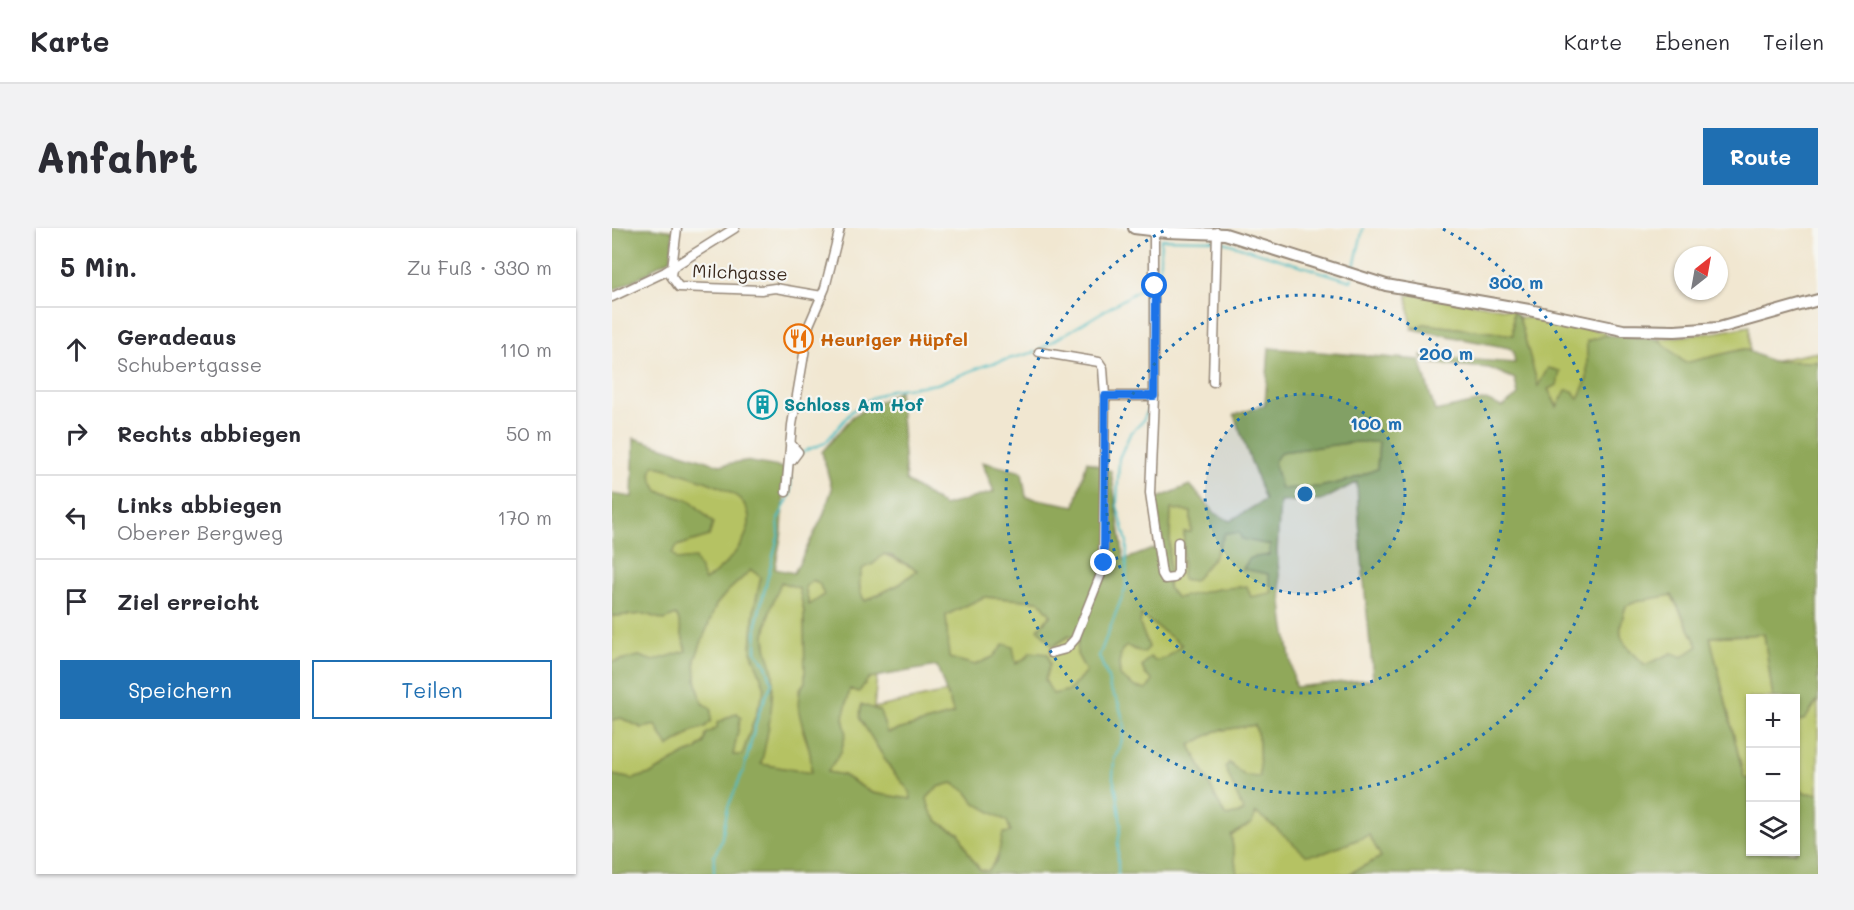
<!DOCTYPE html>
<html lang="de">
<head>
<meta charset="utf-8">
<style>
  :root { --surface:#fff; --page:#f2f2f3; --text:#2b2b33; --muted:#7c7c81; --line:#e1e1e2; --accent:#1f6fb2 }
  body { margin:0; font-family:Mali,sans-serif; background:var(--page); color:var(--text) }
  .controls { position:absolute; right:18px; bottom:18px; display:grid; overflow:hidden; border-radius:0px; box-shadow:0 2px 4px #0004 }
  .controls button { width:54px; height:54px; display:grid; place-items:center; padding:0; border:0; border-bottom:2px solid var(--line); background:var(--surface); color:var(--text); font:30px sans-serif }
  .compass { position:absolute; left:1062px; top:18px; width:54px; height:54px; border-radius:50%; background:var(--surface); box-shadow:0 2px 4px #0004; rotate:31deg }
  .stop { position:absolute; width:18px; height:18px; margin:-14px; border:4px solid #1a73e8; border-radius:50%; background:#fff }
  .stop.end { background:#1a73e8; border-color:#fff; box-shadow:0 2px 6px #0008 }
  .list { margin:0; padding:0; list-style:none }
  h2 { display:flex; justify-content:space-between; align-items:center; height:78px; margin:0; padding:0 24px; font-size:26px }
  h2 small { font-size:20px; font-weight:400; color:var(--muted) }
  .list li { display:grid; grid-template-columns:39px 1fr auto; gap:18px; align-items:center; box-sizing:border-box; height:84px; padding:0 24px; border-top:2px solid var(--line) }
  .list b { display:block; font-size:22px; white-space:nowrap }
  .list p { margin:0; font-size:20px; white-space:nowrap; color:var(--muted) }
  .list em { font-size:20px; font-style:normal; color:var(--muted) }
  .actions { display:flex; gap:12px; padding:18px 24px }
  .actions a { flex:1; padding:14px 0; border:2px solid var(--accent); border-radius:0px; text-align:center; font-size:21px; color:var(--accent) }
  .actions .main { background:var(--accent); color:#fff }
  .icon { flex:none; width:33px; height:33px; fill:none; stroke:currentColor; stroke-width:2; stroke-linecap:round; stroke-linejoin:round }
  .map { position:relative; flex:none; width:1206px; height:646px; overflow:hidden; border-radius:0px }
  header { display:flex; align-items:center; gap:36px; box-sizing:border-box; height:84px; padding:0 30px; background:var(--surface); border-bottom:2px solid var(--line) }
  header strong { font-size:28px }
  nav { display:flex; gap:33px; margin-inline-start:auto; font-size:21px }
  .intro { display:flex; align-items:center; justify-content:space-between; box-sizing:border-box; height:144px; padding:0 36px }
  h1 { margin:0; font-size:42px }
  .button { padding:15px 27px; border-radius:0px; background:var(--accent); color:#fff; font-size:21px; font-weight:700 }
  main { display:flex; gap:36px; padding:0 36px }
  aside { flex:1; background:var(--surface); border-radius:0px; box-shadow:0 2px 4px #0004 }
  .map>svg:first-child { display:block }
</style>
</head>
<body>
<header>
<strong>Karte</strong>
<nav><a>Karte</a><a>Ebenen</a><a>Teilen</a></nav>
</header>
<div class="intro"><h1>Anfahrt</h1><a class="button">Route</a></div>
<main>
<aside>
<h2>5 Min.<small>Zu Fuß · 330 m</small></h2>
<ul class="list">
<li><svg class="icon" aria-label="ahead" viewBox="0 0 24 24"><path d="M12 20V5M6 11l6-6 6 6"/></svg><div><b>Geradeaus</b><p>Schubertgasse</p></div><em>110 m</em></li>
<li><svg class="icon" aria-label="right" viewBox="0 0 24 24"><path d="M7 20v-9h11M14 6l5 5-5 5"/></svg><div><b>Rechts abbiegen</b></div><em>50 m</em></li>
<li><svg class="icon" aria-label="left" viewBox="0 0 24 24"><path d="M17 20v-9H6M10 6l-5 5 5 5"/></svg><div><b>Links abbiegen</b><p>Oberer Bergweg</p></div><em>170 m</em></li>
<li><svg class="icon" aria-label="arrive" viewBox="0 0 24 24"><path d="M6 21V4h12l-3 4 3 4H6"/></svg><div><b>Ziel erreicht</b></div></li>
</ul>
<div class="actions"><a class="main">Speichern</a><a>Teilen</a></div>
</aside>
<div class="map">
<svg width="1206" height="646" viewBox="0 0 1206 646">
  <rect width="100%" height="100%" fill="#f6f6f2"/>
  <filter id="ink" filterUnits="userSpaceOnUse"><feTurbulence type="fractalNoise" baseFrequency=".0167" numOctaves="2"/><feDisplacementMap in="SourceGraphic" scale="12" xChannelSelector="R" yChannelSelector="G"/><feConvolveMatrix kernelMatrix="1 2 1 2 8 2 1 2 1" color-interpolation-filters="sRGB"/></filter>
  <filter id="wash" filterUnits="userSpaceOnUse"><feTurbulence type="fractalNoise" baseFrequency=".008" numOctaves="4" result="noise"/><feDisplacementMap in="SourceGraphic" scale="24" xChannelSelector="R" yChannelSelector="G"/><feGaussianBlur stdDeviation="1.35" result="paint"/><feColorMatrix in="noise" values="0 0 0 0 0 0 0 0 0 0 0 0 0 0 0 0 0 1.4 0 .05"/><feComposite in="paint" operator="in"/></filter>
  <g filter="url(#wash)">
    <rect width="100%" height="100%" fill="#f1e7d1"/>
    <g fill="#b5c264" stroke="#787641" stroke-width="1.5">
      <path d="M 803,66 L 901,82 L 902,107 L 812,96 L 800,101 L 795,67 Z"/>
      <path d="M 907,89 L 936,92 L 993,104 L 994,107 L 975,113 L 975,151 L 966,171 L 946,179 L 936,161 L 945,157 L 947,143 L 936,140 L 926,159 Z"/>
      <path d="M 1138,98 L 1138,123 L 1132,121 L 1073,135 L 1046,111 L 1106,104 Z"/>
      <path d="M 1206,124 L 1206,134 L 1159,133 Z"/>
      <path d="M 767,213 L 765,241 L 738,252 L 708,259 L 669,261 L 662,233 L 669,224 L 744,214 Z"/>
      <path d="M 42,237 C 63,243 113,256 128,271 C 155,299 115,337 93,354 L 65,332 L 60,325 L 65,318 L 97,308 L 101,295 L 79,273 L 46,263 C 41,254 36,247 42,237 Z"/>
      <path d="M 559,281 L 579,283 L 579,304 L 572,304 L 602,329 L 613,305 L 627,305 L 630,311 L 658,317 L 657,327 L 638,330 L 631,340 L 656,346 L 660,365 L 639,369 L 606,361 L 565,370 L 556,360 Z"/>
      <path d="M 272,326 L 305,342 L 288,356 L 253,373 C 245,362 247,351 251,339 L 261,336 Z"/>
      <path d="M 139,342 L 149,349 L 142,381 L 139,423 L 153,460 L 130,527 L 121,528 L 125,485 L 106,495 L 105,500 L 84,522 L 73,526 L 41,545 L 21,551 L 0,547 L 0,492 L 9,490 L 30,500 L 44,497 L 51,511 L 68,513 L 82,502 L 93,499 L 90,475 L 84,452 L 83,431 L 104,377 L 115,364 Z"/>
      <path d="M 200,352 L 207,355 L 212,367 L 197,378 L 193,359 Z"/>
      <path d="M 168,354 L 187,360 L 192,383 L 193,454 L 187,462 L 191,503 L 199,526 L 199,545 L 149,536 L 157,491 L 161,445 L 155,427 L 153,407 L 161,369 Z"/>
      <path d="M 1059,367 L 1086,418 L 1070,429 L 1060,425 L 1033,437 C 1010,413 1002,413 1014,378 L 1026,373 Z"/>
      <path d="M 372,369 L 427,373 L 439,387 L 431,395 L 466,412 L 465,426 L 474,443 L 458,462 L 441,467 L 433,452 L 438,436 L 415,429 L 403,436 L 381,429 L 363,437 L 336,430 L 334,387 Z"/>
      <path d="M 33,386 L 52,392 L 63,387 L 66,390 L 74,423 L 41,434 L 27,428 L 0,434 L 0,388 Z"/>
      <path d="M 529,387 L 570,417 L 554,430 L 543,433 L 538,429 L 530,439 L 533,446 L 541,453 L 535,461 L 523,460 L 508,448 L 507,435 L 509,422 L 515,418 L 524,422 L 537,419 L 528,397 Z"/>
      <path d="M 1152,406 L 1161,470 L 1138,470 L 1138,551 L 1132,550 L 1098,409 Z"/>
      <path d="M 265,448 L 262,480 L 335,464 L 342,486 L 275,505 L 265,518 L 279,541 L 299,564 L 299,572 L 260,565 L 231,547 L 215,544 L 229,524 L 234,504 L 231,490 L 238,461 L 257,450 Z"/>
      <path d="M 1206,472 L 1206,566 L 1194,565 L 1184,560 L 1184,494 L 1193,491 Z"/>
      <path d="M 643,497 L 647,513 L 648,550 L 633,548 L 617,535 L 632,584 L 614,588 L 610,582 L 578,517 L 604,503 Z"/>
      <path d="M 340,555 L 354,563 L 363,575 L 396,593 L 399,604 C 391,617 385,631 376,643 L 368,642 L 357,626 L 347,605 C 330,598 317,590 315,570 L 326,559 Z"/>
      <path d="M 644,585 L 663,599 L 712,625 L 757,607 L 769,629 L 737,646 L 625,646 L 619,607 L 640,595 Z"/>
    </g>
    <g fill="#90a85a" stroke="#66693c" stroke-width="1.5" fill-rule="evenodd">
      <path d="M 0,0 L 39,0 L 61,3 L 59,31 L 39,41 L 40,43 L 0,63 Z"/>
      <path d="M 901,82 L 907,89 L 926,158 L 936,140 L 948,143 L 945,157 L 936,161 L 945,179 L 954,162 L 961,163 L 966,171 L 975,151 L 975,113 L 994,107 L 1046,111 L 1073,135 L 1132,121 L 1159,133 L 1206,134 L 1206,472 L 1193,491 L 1184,494 L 1184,470 L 1161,470 L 1152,406 L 1098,409 L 1132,550 L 1138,551 L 1138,624 L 1184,624 L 1184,559 L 1194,565 L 1206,566 L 1206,646 L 737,646 L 769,629 L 757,607 L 712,625 L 694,627 L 663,599 L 644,585 L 640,595 L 619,607 L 625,646 L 0,646 L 0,547 L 21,551 L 41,545 L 73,526 L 84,522 L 92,515 L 94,506 L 105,500 L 105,495 L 125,485 L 129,489 L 121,527 L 130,527 L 153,460 L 139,423 L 142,381 L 149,349 L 139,342 L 115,364 L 104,377 L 83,431 L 84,452 L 90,475 L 99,480 L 99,493 L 93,499 L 82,502 L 56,519 L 44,497 L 30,500 L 9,490 L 0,492 L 0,434 L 27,428 L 41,433 L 74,423 L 66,390 L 64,387 L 52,392 L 33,386 L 0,388 L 0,266 L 20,269 L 22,210 L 108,237 L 133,233 L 173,240 L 170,303 L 163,341 L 182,345 L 211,288 L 220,261 L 210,224 L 241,188 L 287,163 L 294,253 L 332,278 L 382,264 L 370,234 L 410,244 L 414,269 L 463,278 L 475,233 L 499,243 L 512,332 L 546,319 L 544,271 L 578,257 L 604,286 L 618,293 L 653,272 L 622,187 L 653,177 L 657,120 L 808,132 L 823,183 L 874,172 L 890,179 L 906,167 L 903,151 L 877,140 L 814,135 L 809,128 L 903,135 L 901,123 L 897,120 L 800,101 L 812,96 L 901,107 ZM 744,214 L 767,214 L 765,241 L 738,252 L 708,259 L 669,261 L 662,234 L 669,224 ZM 42,237 C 63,244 112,256 128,271 C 155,298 115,337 93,353 L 83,330 L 65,332 L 60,325 L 65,318 L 97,308 L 101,295 L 79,273 L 46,263 C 41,254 36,247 42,237 ZM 745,254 C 747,320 756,385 761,451 L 683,459 L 672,394 L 665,324 L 668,274 L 711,272 ZM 559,281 L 579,284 L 579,304 L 572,304 L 570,351 L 582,353 L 602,329 L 613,305 L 627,305 L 630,311 L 658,317 L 657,327 L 638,330 L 631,341 L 656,346 L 660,365 L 639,369 L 635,358 L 606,361 L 565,370 L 556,360 ZM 272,326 L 280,328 L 305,342 L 288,356 L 253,373 C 245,362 247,351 251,340 L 261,336 ZM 201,352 L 207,355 L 212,367 L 197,377 L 193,359 ZM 169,354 L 187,360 L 192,383 L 193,454 C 177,475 194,502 198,525 C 199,531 199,538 199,545 L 149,536 C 156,508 161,477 161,448 C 161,435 152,422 153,407 C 154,388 163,371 169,354 ZM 1060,367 L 1086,418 L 1070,429 L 1060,425 L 1033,437 C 1010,413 1002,413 1014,378 L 1026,373 ZM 372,369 L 427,373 L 439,387 L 426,401 L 441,418 L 457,408 L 466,412 L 465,426 L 474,443 L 458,462 L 441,466 L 433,452 L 438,436 L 436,426 L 418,424 L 415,429 L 404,436 L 401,419 L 392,416 L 381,429 L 363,437 L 337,430 L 334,387 ZM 529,387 L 570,417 L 554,430 L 543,433 L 538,429 L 530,438 L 533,446 L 541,453 L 535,461 L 523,459 L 508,448 L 507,435 L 510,422 L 515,418 L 532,425 L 537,419 L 528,397 ZM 325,438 L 342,486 L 275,505 L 268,483 L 249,476 L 248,491 L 279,541 L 298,564 L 299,571 L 260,565 L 231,547 L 215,544 L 229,524 L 234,504 L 231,490 L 238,461 L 247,464 L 257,450 ZM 643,497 L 647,513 L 648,549 L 633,548 L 617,535 L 613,539 L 632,584 L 614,588 L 610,582 L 578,517 L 604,503 ZM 340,555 L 354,563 L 363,575 L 395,593 L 399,604 L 391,605 L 385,632 L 376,643 L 368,642 L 357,626 L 347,605 C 330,598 317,590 315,570 L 326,559 Z"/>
    </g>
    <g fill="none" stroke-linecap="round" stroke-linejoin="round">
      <g stroke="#4dbcc2" stroke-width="2">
        <path d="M 608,13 L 739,53 L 740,50"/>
        <path d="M 741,44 L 751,0"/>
        <path d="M 544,52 L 547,51 L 549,11 L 602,12"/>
        <path d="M 428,121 L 539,55"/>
        <path d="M 188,226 L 195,222 L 213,215 L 240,183 L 254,173 L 278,162 L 325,156 L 374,137 L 423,124"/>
        <path d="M 102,646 L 102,628 L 109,614 L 116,579 L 132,541 L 147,484 L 160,455 L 153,435 L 144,424 L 145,392 L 167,305 L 166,291 L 179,265 L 179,250"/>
        <path d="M 506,646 L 506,616 L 509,597 L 505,566 L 501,550 L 502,531 L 508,519 L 513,499 L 506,474 L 498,461 L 496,450 L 487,428 L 514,359 L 515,314 L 505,277 L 507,230 L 518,206 L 531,193 L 538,175"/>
      </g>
    </g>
  </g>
  <g filter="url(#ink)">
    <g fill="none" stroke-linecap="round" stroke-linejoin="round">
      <defs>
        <g id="minor">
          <path d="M 65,0 L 59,48 L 67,59 L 149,62 L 163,60 L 210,68"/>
          <path d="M 542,3 L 542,168 L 538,265 L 550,346 L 553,351 L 562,350 L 566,344 L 566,314"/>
          <path d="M 0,69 L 53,44 L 123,0"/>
          <path d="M 427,124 L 487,134 L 491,140 L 493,168 L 491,341 L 463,411 L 454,421 L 439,425"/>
          <path d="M 601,154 L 605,4"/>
          <path d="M 493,168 L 542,168"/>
          <path d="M 177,230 L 180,232 L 186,224 L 178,215"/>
          <path d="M 174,264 L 180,197 L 197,97 L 213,60 L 228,0"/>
        </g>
        <path id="major" d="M 522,0 L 555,4 L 613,6 L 774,57 L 917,82 L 1011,102 L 1063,103 L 1107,100 L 1206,72"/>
      </defs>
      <use href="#minor" stroke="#968878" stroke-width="11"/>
      <use href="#major" stroke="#968878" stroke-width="14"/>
      <use href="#minor" stroke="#fff" stroke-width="8"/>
      <use href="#major" stroke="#fff" stroke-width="10"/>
    </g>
  </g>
  <g fill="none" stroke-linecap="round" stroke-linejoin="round" filter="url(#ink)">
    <path stroke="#1a73e8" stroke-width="8" d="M 492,335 L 493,168 L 542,168 L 543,58"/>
  </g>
  <circle cx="693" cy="266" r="100" fill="#1f6fb2" fill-opacity=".12"/>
  <g fill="none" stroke="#1f6fb2" stroke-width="3" stroke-dasharray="3 6">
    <circle cx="693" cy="266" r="100"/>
    <circle cx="693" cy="266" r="199"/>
    <path d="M831 1A299 299 0 1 1 555 1"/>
  </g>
  <defs>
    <symbol id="restaurant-ring" viewBox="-11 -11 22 22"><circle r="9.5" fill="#f6f6f2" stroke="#e8710a" stroke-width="1.5"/><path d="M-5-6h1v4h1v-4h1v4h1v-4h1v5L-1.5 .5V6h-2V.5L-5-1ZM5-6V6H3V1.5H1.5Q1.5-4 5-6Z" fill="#e8710a"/></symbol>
    <symbol id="building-ring" viewBox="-11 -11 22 22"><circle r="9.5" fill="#f6f6f2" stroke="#0f9aa8" stroke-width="1.5"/><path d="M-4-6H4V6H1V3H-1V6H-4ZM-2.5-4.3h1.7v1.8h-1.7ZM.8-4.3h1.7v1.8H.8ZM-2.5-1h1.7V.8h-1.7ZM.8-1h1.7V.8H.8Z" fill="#0f9aa8"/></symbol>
  </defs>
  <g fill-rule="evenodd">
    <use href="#restaurant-ring" x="170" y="94" width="33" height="33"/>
    <use href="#building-ring" x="134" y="160" width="33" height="33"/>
  </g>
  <g text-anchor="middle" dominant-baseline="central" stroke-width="4.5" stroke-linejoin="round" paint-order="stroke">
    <g font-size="18" fill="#3b2a1e" stroke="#f6f6f2">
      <text transform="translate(128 44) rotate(2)">Milchgasse</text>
    </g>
    <g font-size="18" font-weight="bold" fill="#c56008" stroke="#f6f6f2" text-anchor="start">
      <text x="208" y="111">Heuriger Hüpfel</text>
    </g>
    <g font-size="18" font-weight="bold" fill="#0d838f" stroke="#f6f6f2" text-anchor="start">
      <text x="172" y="176">Schloss Am Hof</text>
    </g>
  </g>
  <circle cx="693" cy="266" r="9" fill="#1f6fb2" stroke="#f6f6f2" stroke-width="3"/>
  <g font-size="18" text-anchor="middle" font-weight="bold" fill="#1f6fb2" stroke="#f6f6f2" stroke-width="4.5" stroke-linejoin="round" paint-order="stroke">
    <text x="904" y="61">300 m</text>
    <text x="834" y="132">200 m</text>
    <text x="764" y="202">100 m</text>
  </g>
</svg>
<div class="controls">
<button>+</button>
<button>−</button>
<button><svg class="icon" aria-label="layers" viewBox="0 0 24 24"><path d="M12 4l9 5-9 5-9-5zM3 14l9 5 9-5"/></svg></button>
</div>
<svg class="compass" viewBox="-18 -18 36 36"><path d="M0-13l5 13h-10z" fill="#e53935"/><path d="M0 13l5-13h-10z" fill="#7c7c81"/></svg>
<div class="stop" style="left:543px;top:58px"></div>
<div class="stop end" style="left:492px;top:335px"></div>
</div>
</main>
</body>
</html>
